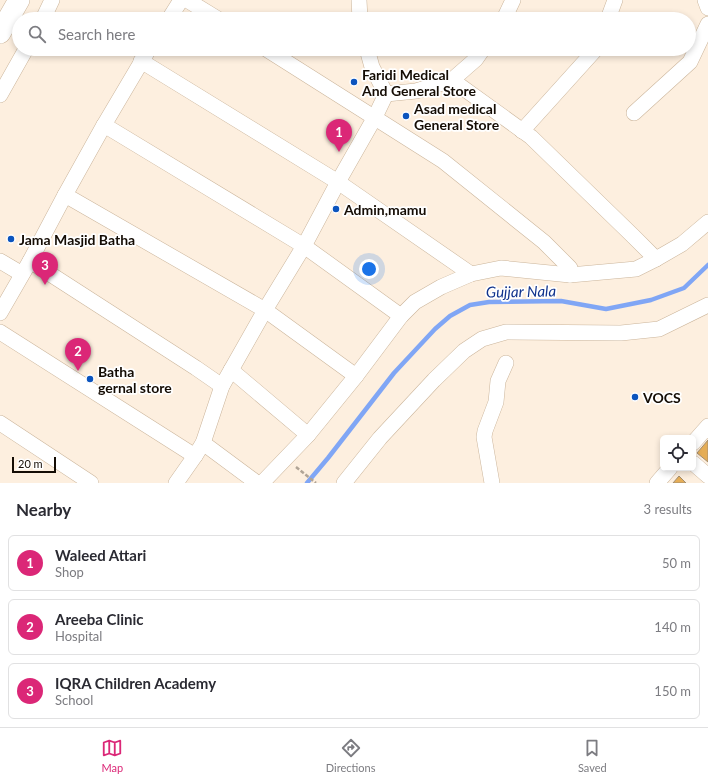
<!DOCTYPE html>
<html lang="en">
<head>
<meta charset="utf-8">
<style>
  :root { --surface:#fff; --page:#f7f7f7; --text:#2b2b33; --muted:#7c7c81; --line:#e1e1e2; --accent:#db2777 }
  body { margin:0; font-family:Lato,sans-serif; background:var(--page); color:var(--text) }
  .controls { position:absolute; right:12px; bottom:12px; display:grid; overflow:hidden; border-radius:6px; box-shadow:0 2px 6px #0003 }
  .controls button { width:36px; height:36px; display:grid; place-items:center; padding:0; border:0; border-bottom:1px solid var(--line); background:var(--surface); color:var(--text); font:20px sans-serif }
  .scale { position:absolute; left:12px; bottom:10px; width:44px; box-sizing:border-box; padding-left:4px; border:2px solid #140c04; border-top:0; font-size:11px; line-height:14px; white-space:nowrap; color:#140c04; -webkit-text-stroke:3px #fff; paint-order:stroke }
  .you { position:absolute; left:369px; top:269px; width:14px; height:14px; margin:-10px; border:3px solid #fff; border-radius:50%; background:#1a73e8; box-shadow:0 0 0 6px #1a73e833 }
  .badge { display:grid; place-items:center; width:26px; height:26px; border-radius:50%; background:var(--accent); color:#fff; font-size:13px; font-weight:700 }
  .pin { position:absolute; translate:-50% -33px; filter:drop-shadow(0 1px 2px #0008) }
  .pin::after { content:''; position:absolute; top:21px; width:14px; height:12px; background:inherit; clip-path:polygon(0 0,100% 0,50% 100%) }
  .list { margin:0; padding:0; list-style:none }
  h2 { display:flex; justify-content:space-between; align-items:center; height:52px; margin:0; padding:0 16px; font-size:17px }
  h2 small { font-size:13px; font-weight:400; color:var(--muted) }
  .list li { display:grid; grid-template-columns:26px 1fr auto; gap:12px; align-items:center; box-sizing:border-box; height:56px; margin:0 8px 8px; padding:0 8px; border:1px solid var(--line); border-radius:6px }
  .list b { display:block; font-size:15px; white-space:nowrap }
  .list p { margin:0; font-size:13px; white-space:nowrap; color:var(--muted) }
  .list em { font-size:13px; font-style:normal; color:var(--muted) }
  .icon { flex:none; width:22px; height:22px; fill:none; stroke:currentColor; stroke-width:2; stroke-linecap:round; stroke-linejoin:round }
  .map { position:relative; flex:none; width:708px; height:483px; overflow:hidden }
  .search { position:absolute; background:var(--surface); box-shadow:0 2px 6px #0003; left:12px; right:12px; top:12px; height:44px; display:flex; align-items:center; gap:10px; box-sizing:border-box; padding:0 14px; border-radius:22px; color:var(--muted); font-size:15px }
  .sheet { height:244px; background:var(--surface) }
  nav { display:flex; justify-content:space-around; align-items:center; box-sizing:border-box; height:56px; border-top:1px solid var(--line); background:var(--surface); font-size:11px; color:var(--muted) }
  nav a { display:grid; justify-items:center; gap:2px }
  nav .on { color:var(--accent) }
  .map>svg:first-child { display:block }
</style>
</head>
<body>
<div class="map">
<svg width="708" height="483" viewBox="0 0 708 483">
  <rect width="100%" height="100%" fill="#fdefdf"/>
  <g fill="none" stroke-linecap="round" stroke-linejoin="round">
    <path stroke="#80a6f5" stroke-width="4.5" d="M 307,483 L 328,458 L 394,373 L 435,329 L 450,316 L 470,305 L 489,302 L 561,301 L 606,309 L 651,300 L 684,288 L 708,265"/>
  </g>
  <g fill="#e5ad56" stroke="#a08d73">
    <path d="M 708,440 L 708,462 L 697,453 Z"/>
    <path d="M 679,476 L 686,483 L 673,483 Z"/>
  </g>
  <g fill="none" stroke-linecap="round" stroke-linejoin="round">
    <defs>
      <g id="street">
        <path d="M 187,0 L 218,19"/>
        <path d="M 359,0 L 360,19"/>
        <path d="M 705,0 L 708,8"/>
        <path d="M 43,19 L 52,0"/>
        <path d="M 169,19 L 181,0"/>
        <path d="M 504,19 L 513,0"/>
        <path d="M 608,19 L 615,0"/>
        <path d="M 266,49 L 443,161 L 544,242 L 570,268 L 570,275"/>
        <path d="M 367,49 L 372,67 L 386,94"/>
        <path d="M 141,61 L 338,182 L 471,274"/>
        <path d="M 452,80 L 531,137 L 633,236 L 656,259"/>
        <path d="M 386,94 L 416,91 L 452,80 L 476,59 L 483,49"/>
        <path d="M 0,95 L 26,49"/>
        <path d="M 634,113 L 690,62 L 708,24"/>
        <path d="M 104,125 L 304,246 L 401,316"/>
        <path d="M 522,131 L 596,49"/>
        <path d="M 65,195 L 265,310 L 356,376"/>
        <path d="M 0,261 L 22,274"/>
        <path d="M 30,261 L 196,368 L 222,386"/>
        <path d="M 0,313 L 30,261 L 65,195 L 104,125 L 149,49"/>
        <path d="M 0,332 L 195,456"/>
        <path d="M 231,370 L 308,435"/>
        <path d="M 0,423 L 91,483"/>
        <path d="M 203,443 L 257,483"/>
        <path d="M 693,443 L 708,426"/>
        <path d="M 693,463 L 708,476"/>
        <path d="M 176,483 L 195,456 L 203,443 L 222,386 L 265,310 L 304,246 L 338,182 L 375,117 L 386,94"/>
        <path d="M 262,483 L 308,435 L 356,376 L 401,316 L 415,302 L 441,287 L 471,274 L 501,268 L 570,275 L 636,269 L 656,259 L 682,244 L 708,222"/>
        <path d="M 344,483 L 380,438 L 434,380 L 464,351 L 482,339 L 506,332 L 621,333 L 659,329 L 708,305"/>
        <path d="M 492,483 L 484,437 L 485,431 L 496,402 L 498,381 L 506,363"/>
        <path d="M 657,483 L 670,468"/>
      </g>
      <path id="secondary" d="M 0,33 L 19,0"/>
    </defs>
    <use href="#street" stroke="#cbb59b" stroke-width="16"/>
    <use href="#secondary" stroke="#cbb59b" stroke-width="22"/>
    <path stroke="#b0a496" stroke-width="2.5" stroke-dasharray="4 2" stroke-linecap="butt" d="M 296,467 L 316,483"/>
    <use href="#street" stroke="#fff" stroke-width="15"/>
    <use href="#secondary" stroke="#fff" stroke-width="21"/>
  </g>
  <g fill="#0b54be" stroke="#fff" stroke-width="1.5">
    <circle cx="354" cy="82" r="4"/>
    <circle cx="406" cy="116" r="4"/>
    <circle cx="336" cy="209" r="4"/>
    <circle cx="11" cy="239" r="4"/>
    <circle cx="90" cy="379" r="4"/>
    <circle cx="635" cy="397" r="4"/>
  </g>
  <g text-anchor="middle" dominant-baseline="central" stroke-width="3.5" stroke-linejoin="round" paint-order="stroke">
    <g font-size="14" font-weight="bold" fill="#140c04" stroke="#fff" text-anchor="start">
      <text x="362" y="74">Faridi Medical<tspan x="362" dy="16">And General Store</tspan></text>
      <text x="414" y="108">Asad medical<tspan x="414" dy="16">General Store</tspan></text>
      <text x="344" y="209">Admin,mamu</text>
      <text x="19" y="239">Jama Masjid Batha</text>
      <text x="98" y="371">Batha<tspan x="98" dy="16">gernal store</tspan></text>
      <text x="643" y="397">VOCS</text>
    </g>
    <g font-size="15" font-style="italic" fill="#10338c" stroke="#fff">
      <text transform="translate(521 291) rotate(-1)">Gujjar Nala</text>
    </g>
  </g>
</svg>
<div class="controls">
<button><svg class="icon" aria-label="locate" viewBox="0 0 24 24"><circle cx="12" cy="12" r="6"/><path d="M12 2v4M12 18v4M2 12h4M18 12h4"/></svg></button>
</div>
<div class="scale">20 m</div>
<div class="you"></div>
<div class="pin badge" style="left:339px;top:152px">1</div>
<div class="pin badge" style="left:78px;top:371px">2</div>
<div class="pin badge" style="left:45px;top:285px">3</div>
<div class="search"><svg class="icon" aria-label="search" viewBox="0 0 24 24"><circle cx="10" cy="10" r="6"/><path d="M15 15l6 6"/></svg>Search here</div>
</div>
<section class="sheet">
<h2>Nearby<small>3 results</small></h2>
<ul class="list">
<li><span class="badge">1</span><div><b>Waleed Attari</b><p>Shop</p></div><em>50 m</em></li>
<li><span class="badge">2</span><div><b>Areeba Clinic</b><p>Hospital</p></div><em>140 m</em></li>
<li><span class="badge">3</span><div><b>IQRA Children Academy</b><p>School</p></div><em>150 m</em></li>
</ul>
</section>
<nav>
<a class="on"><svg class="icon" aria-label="map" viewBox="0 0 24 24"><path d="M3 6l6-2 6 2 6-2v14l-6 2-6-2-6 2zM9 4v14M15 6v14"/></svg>Map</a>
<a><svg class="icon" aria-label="directions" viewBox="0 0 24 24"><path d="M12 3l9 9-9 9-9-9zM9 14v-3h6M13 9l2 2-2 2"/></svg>Directions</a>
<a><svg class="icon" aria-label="saved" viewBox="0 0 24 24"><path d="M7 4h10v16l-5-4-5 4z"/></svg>Saved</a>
</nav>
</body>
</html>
